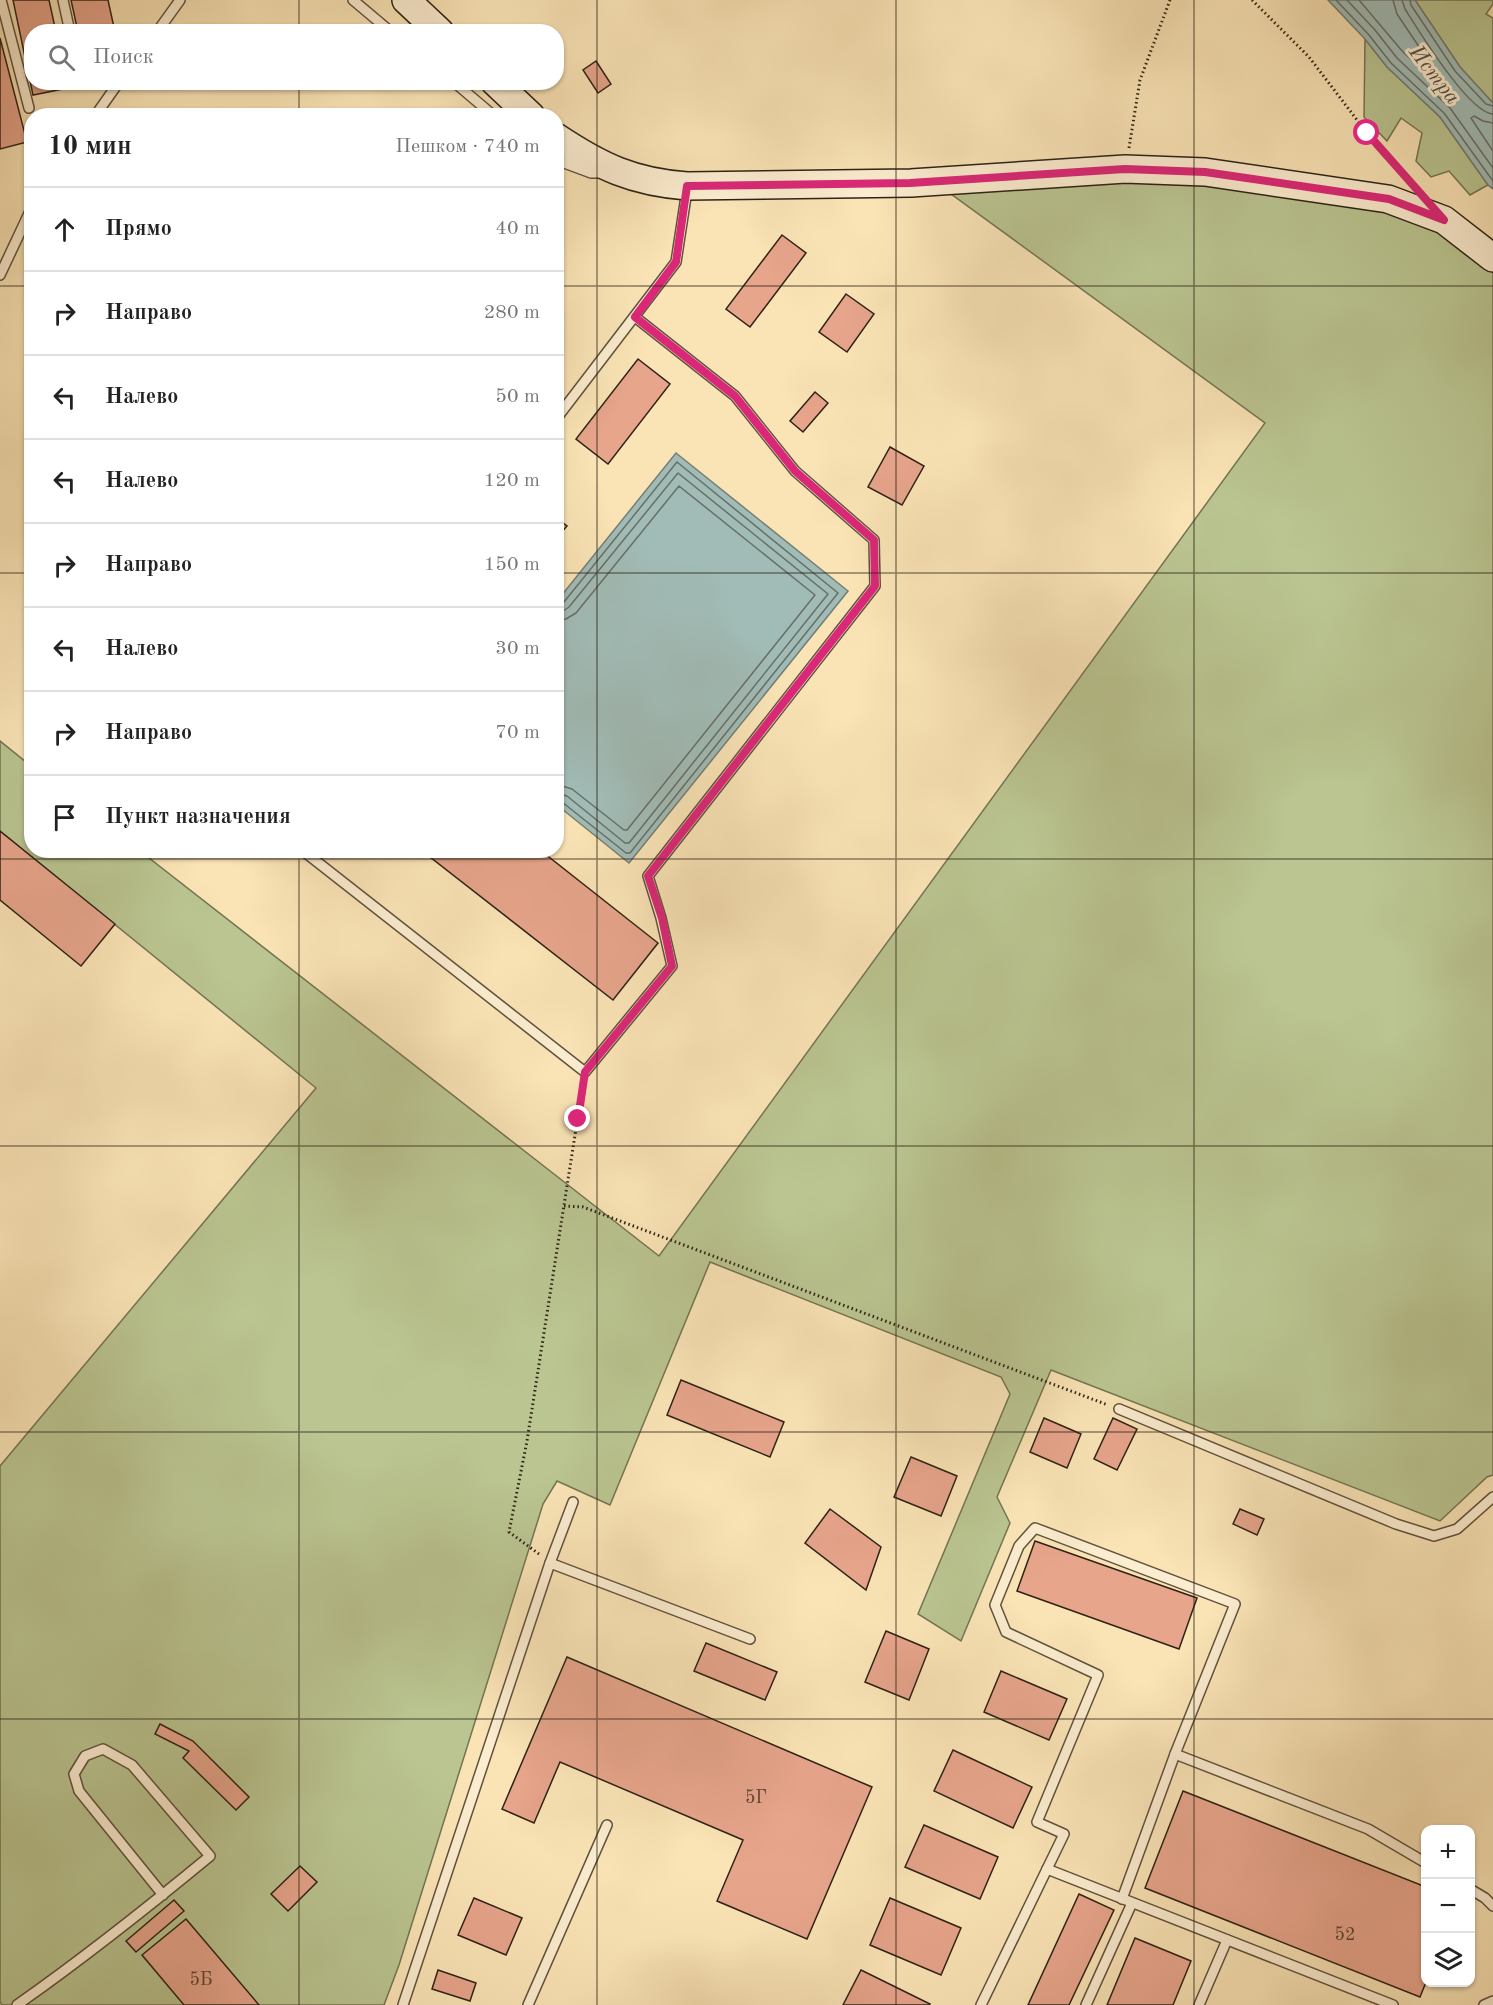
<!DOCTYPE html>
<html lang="ru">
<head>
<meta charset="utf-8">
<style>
  :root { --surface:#fff; --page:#f6f6f6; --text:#222; --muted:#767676; --line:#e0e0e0 }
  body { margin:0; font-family:"Old Standard TT",serif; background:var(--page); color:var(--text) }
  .controls { position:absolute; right:18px; bottom:18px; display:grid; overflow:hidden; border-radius:12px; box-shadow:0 2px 4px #0004 }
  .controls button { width:54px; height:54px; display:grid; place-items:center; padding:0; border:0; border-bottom:2px solid var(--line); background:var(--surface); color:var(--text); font:30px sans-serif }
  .stop { position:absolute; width:18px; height:18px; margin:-14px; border:4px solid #db2777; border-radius:50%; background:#fff }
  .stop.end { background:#db2777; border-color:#fff; box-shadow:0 2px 6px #0008 }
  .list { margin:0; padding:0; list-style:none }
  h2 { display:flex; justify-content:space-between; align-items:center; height:78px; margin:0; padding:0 24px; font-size:26px }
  h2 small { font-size:20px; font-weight:400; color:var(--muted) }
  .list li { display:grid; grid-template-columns:39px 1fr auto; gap:18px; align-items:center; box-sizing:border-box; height:84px; padding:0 24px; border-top:2px solid var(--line) }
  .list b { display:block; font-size:22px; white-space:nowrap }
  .list em { font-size:20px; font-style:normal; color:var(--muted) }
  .icon { flex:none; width:33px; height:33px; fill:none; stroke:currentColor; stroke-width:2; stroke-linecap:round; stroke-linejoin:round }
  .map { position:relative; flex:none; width:1493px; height:2005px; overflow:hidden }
  .search { position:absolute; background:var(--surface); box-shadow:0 2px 4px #0004; left:24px; top:24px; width:540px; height:66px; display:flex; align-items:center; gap:15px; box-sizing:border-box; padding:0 21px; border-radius:24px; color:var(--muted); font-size:22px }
  .panel { position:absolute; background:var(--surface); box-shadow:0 2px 4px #0004; left:24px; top:108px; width:540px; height:750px; border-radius:24px }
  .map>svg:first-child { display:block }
</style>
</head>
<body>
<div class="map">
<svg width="1493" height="2005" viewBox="0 0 1493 2005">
  <rect width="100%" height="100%" fill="#fae4b6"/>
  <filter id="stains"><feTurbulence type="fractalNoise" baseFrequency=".00333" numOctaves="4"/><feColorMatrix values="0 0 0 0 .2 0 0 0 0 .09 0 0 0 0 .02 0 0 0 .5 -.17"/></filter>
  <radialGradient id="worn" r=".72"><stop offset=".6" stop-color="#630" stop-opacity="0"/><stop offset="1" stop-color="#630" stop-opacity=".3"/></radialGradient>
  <g fill="#bac591" stroke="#747453" stroke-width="1.5">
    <path d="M 1415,0 L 1493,0 L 1493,4 L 1486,14 L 1493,18 L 1493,103 L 1460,67 Z"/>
    <path d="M 1365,39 L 1387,67 L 1440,117 L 1488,185 L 1470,195 L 1449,171 L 1431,177 L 1416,161 L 1422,133 L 1401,118 L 1387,141 L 1364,117 Z"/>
    <path d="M 1154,177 L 1354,197 L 1446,235 L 1493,273 L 1493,1475 L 1487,1477 L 1440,1521 L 1051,1370 L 997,1497 L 1010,1523 L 961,1641 L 918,1614 L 1010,1394 L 1001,1377 L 710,1262 L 610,1505 L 557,1481 L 543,1504 L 399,1965 L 384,2005 L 2,2005 L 0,2002 L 0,1466 L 316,1088 L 0,831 L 0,741 L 31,766 L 32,850 L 140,851 L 659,1256 L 1265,423 L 947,191 Z"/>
  </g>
  <g fill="#a1bcb7" stroke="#737e76" stroke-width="1.5">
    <path d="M 1328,0 L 1415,0 L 1460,67 L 1493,103 L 1493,189 L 1488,185 L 1440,117 L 1387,67 L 1365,39 Z"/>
    <path d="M 676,453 L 848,591 L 629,863 L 557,805 L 557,601 Z"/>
  </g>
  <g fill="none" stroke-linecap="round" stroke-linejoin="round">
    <g stroke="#676f66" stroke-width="1.5">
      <path d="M 1336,0 L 1369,35 L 1391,63 L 1444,113 L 1493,181"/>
      <path d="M 1347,0 L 1375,30 L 1397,58 L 1450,108 L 1493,168"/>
      <path d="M 1359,0 L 1403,52 L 1436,82 L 1439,83 L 1440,78 L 1397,14 L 1393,0"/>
      <path d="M 1402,0 L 1405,9 C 1419,31 1469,113 1493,114"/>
      <path d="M 1410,0 L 1411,5 L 1455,71 L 1486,104 L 1493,106"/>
      <path d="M 1493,123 L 1483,121 L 1474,116 L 1471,118 L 1493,151"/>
      <path d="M 556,604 L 564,602 L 677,462 L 838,593 L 630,853 L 626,853 L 562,802 L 556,801"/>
      <path d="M 556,612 L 563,611 L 569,607 L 678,473 L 828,594 L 629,843 L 625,843 L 567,796 L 556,793"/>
      <path d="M 556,621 L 566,619 L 576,613 L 679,486 L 815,595 L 627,830 L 624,830 L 572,789 L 556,784"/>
    </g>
  </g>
  <g fill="#e7a58c" stroke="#2d2215" stroke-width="1.5">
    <path d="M 13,0 L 49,0 L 56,32 L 32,32 L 32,82 L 66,82 L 68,88 L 33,95 Z"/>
    <path d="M 71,0 L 108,0 L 115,32 L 78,32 Z"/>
    <path d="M 0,38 L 27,142 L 0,149 Z"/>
    <path d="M 596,61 L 611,84 L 598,93 L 583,70 Z"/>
    <path d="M 782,235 L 806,253 L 750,327 L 726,309 Z"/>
    <path d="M 846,294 L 874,314 L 847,352 L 819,332 Z"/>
    <path d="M 638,359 L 670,384 L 608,464 L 576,439 Z"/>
    <path d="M 815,392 L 828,403 L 803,432 L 790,421 Z"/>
    <path d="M 890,447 L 924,466 L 902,505 L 868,487 Z"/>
    <path d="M 556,518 L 567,526 L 556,539 Z"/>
    <path d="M 0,831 L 115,924 L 81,966 L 0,900 Z"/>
    <path d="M 421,850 L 540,850 L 658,943 L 613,1000 Z"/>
    <path d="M 681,1380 L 784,1422 L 770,1457 L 667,1415 Z"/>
    <path d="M 1044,1418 L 1081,1434 L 1067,1468 L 1030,1452 Z"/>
    <path d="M 1113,1418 L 1137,1429 L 1117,1470 L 1094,1459 Z"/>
    <path d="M 911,1457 L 957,1476 L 941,1516 L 894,1497 Z"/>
    <path d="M 830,1509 L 881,1547 L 866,1590 L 805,1543 Z"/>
    <path d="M 1240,1509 L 1264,1519 L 1257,1535 L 1233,1524 Z"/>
    <path d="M 1035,1541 L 1197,1598 L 1179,1649 L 1017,1591 Z"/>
    <path d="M 886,1631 L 929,1649 L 909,1700 L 865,1682 Z"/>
    <path d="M 706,1643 L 777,1672 L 765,1700 L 694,1671 Z"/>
    <path d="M 567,1657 L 872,1787 L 807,1939 L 717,1901 L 743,1840 L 560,1762 L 534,1823 L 502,1809 Z"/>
    <path d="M 1001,1671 L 1067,1699 L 1049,1740 L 984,1712 Z"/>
    <path d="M 160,1724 L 193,1741 L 249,1797 L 236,1810 L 183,1758 L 189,1751 L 155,1734 Z"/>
    <path d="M 953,1750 L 1032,1787 L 1013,1828 L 934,1791 Z"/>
    <path d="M 1183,1791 L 1426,1887 L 1426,1982 L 1420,1997 L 1145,1888 Z"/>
    <path d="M 924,1825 L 998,1857 L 980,1899 L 905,1867 Z"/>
    <path d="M 300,1866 L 317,1882 L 288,1911 L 271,1894 Z"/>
    <path d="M 1079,1894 L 1114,1910 L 1069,2005 L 1028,2005 Z"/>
    <path d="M 474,1898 L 522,1918 L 506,1955 L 458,1935 Z"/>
    <path d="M 890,1898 L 961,1928 L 941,1975 L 870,1945 Z"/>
    <path d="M 174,1900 L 184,1911 L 136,1952 L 126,1941 Z"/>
    <path d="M 186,1919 L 259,2005 L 184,2005 L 142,1955 Z"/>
    <path d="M 1135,1938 L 1191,1961 L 1173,2005 L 1107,2005 Z"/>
    <path d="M 438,1970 L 476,1983 L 470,2001 L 432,1989 Z"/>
    <path d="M 861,1970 L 930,2004 L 929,2005 L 843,2005 Z"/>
  </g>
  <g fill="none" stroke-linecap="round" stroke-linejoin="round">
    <defs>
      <g id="lane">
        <path d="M 1,0 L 29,108"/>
        <path d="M 63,0 L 70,32"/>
        <path d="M 353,0 L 391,32"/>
        <path d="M 157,32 L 180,0"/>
        <path d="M 454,82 L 494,116"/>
        <path d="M 95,116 L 119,82"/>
        <path d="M 556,160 L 591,173 L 598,173"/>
        <path d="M 0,275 L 32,207"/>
        <path d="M 556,419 L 676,262 L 687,190"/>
        <path d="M 302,850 L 585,1072 L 672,966 L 661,918 L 648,876 L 875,586 L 874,540 L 795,471 L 735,396 L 635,317"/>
        <path d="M 1119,1409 L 1396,1524 L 1434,1536 L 1457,1529 L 1493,1497"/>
        <path d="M 550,1563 L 573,1502"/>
        <path d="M 1175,1754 L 1368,1829 L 1426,1863"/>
        <path d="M 1047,1869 L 1393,2005"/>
        <path d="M 1470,1889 L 1485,1898 L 1493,1906"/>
        <path d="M 17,2005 C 84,1958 147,1908 210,1856 L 132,1765 L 103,1749 L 85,1756 L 74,1774 L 79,1791 L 163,1895"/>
        <path d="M 403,2005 L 550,1563 L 750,1639"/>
        <path d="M 528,2005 L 607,1825"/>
        <path d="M 981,2005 L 1064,1834 L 1037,1822 L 1098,1675 L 1006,1632 L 995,1605 L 1019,1546 L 1035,1528 L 1235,1604 L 1175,1754 L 1122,1899"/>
        <path d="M 1086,2005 L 1132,1903"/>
        <path d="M 1199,2005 L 1227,1940"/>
        <path d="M 1484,2005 L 1493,2001"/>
      </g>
      <g id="secondary">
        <path d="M 406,0 L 440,32"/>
        <path d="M 495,82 L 531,116"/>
        <path d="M 556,137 C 601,167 633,182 687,186 L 911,183 L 1125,169 L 1205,172 L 1388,199 L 1444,220 L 1493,258"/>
      </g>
    </defs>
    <use href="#lane" stroke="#60523d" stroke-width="12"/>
    <use href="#secondary" stroke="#2d2215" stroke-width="30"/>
    <g stroke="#2d2215" stroke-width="3" stroke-dasharray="1.5 3" stroke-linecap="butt">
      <path d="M 1252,0 L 1309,57 L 1367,133 L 1411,182"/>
      <path d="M 1129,148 L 1140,80 L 1170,0"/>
      <path d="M 564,1206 L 583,1207 L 1108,1405"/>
      <path d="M 539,1554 L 509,1532 L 527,1441 L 583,1084"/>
    </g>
    <use href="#lane" stroke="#fcedd0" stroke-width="9"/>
    <use href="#secondary" stroke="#fcedd0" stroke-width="27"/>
  </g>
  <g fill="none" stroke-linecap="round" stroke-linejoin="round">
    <path stroke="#db2777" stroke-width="8" d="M 578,1119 L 585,1072 L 672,966 L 662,918 L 648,876 L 875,586 L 874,540 L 795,471 L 735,396 L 635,317 L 676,262 L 687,186 L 910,183 L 1125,169 L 1205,172 L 1389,199 L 1444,220 L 1367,133"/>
  </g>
  <path fill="none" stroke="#2d2215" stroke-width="1.5" stroke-opacity="0.55" d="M 299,0 L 299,32M 597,0 L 597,2005M 896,0 L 896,2005M 1194,0 L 1194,2005M 299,82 L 299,116M 0,286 L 32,286M 556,286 L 1493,286M 0,573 L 32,573M 556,573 L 1493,573M 299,850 L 299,2005M 0,859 L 1493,859M 0,1146 L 1493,1146M 0,1432 L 1493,1432M 0,1719 L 1493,1719"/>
  <g text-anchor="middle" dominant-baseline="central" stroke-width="6" stroke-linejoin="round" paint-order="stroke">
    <g font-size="18" fill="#5c4333">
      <text x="756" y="1798">5Г</text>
      <text x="1345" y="1935">52</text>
      <text x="201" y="1980">5Б</text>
    </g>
    <g font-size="22" font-style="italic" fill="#505046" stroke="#fcedd0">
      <text transform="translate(1434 75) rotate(52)">Истра</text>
    </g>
  </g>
  <rect width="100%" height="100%" filter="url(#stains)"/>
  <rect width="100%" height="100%" fill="url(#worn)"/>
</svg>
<div class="controls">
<button>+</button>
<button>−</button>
<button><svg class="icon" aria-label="layers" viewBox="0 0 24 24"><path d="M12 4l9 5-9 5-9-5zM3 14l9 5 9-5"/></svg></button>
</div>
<div class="stop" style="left:1367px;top:133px"></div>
<div class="stop end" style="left:578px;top:1119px"></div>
<div class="search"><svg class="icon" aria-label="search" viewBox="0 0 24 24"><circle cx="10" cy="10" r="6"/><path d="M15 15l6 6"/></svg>Поиск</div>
<section class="panel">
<h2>10 мин<small>Пешком · 740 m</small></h2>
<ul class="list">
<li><svg class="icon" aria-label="ahead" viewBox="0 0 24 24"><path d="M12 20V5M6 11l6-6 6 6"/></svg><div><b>Прямо</b></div><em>40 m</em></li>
<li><svg class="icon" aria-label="right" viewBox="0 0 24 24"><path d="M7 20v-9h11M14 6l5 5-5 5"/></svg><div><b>Направо</b></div><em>280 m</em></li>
<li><svg class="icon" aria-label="left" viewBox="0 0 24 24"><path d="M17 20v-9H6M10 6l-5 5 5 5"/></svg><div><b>Налево</b></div><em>50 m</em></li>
<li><svg class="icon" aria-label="left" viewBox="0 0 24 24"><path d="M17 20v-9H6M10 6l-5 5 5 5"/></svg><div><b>Налево</b></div><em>120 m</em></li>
<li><svg class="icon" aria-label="right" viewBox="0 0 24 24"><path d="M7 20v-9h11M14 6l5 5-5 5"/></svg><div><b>Направо</b></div><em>150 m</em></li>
<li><svg class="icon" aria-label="left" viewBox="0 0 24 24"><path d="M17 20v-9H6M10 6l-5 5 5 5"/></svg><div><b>Налево</b></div><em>30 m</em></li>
<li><svg class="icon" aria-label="right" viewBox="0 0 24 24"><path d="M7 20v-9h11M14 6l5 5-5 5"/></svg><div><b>Направо</b></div><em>70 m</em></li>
<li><svg class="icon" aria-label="arrive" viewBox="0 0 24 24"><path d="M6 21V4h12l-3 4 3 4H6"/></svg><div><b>Пункт назначения</b></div></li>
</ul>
</section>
</div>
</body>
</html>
